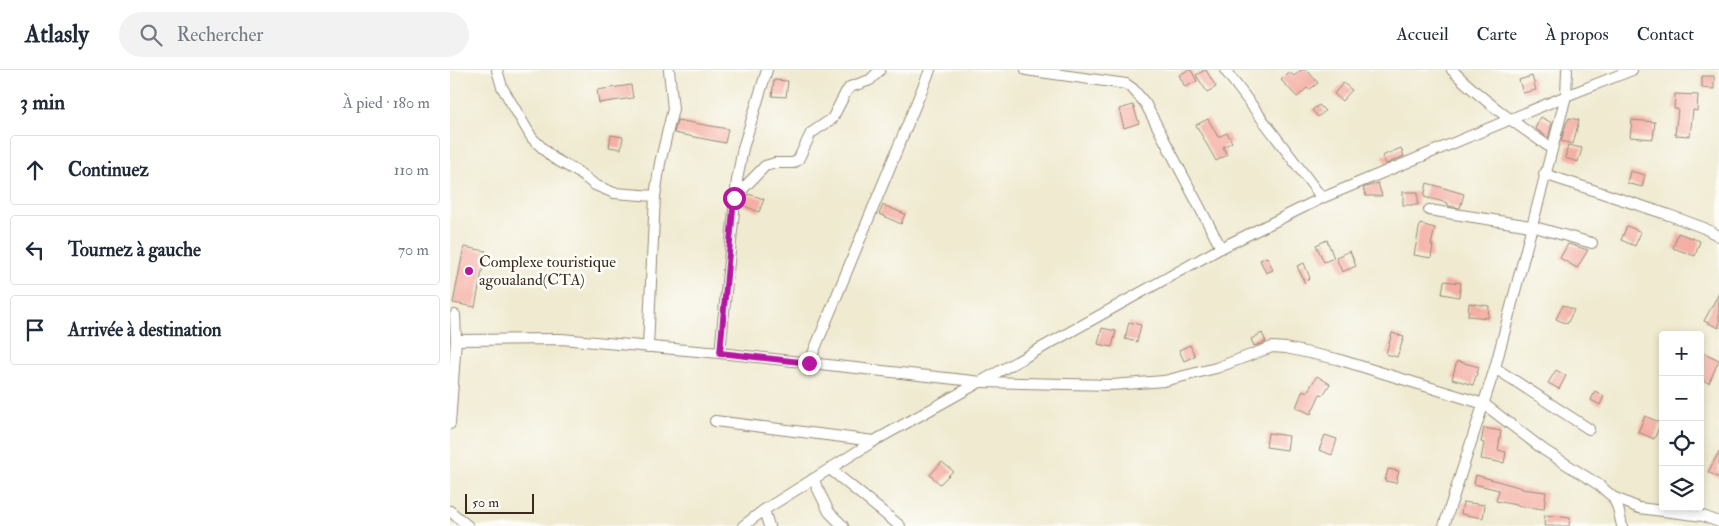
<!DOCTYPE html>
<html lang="fr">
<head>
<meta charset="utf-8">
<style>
  :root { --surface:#fff; --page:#f2f2f3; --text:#1f2937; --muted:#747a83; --line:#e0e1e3 }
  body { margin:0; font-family:"IM FELL Double Pica",serif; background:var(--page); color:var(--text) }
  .controls { position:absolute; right:15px; bottom:15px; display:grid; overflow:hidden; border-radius:5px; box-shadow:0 2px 8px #0003 }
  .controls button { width:45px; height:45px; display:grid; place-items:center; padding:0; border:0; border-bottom:1px solid var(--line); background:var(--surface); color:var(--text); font:25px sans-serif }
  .scale { position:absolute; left:15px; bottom:12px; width:69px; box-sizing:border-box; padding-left:5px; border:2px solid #3b2a1e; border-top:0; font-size:14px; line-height:18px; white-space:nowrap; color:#3b2a1e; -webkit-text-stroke:4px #fdfcf7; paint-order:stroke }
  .stop { position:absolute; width:15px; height:15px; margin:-11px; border:4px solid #b5179e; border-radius:50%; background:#fff }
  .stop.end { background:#b5179e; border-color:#fff; box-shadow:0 1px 5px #0008 }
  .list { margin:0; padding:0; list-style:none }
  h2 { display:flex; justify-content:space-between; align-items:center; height:65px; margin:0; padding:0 20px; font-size:21px }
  h2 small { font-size:16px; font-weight:400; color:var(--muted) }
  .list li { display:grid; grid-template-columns:32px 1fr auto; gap:15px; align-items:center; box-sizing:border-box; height:70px; margin:0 10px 10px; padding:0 10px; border:1px solid var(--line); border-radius:5px }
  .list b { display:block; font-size:19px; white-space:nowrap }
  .list em { font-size:16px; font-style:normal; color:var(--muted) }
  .icon { flex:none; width:28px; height:28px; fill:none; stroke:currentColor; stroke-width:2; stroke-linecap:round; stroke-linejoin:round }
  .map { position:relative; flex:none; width:1269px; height:456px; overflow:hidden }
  header { display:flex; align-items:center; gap:30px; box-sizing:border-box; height:70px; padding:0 25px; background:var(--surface); border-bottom:1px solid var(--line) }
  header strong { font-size:24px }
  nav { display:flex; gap:28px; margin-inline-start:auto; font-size:18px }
  .search { width:350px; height:45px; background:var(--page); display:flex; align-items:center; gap:12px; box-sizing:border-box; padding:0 18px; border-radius:28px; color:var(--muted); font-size:19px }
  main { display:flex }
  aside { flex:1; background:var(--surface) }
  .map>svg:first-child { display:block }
</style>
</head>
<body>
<header>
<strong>Atlasly</strong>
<div class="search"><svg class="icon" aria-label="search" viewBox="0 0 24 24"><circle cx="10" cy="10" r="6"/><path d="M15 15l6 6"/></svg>Rechercher</div>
<nav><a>Accueil</a><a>Carte</a><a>À propos</a><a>Contact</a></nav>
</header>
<main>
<aside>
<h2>3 min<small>À pied · 180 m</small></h2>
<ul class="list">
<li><svg class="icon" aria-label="ahead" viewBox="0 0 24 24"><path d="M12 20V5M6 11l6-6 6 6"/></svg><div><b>Continuez</b></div><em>110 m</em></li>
<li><svg class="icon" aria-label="left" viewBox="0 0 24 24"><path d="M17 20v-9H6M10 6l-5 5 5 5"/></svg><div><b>Tournez à gauche</b></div><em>70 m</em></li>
<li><svg class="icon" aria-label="arrive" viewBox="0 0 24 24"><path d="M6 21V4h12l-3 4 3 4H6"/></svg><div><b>Arrivée à destination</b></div></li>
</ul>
</aside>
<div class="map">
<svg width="1269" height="456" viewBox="0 0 1269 456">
  <rect width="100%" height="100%" fill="#fdfcf7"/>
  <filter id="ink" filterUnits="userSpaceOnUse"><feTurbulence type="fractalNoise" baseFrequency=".02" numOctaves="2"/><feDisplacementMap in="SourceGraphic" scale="10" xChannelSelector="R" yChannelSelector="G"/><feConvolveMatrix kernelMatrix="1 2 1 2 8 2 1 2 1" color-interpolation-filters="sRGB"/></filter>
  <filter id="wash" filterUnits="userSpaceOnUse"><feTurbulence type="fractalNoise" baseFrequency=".0096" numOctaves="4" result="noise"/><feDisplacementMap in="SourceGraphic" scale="20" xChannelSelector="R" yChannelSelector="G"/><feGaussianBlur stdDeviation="1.12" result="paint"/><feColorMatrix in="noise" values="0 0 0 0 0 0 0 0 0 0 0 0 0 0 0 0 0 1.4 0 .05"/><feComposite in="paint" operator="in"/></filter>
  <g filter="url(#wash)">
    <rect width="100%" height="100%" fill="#efead0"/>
    <g id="blocks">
      <g fill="#f4afa4">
        <path d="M 738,0 L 741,0 L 747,11 L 735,17 L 729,5 Z"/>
        <path d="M 755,0 L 756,0 L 766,17 L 757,22 L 746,5 Z"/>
        <path d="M 851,0 L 857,0 L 868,13 L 859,20 L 857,18 L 847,27 L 831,10 L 839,2 L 844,6 Z"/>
        <path d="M 1082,6 L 1086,20 L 1073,23 L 1069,10 Z"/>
        <path d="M 1252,6 L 1264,6 L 1264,19 L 1252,18 Z"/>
        <path d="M 324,10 L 338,11 L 336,27 L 322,26 Z"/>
        <path d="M 893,13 L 902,20 L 892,31 L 884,24 Z"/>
        <path d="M 181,15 L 183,28 L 149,33 L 147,20 Z"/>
        <path d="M 1225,24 L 1248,25 L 1247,41 L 1243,40 L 1240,66 L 1225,65 L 1228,39 L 1224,39 Z"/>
        <path d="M 683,35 L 689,53 L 674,58 L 669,39 Z"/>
        <path d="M 869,35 L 875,41 L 868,47 L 862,40 Z"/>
        <path d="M 1091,47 L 1102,53 L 1098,68 L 1085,58 Z"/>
        <path d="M 1119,48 L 1129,50 L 1123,74 L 1111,71 L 1116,54 Z"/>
        <path d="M 758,49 L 768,67 L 777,63 L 782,72 L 773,77 L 777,85 L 766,91 L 746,55 Z"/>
        <path d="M 227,50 L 278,59 L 275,73 L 224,63 Z"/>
        <path d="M 1182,50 L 1205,52 L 1203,69 L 1180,67 Z"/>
        <path d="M 161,65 L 173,67 L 171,79 L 159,77 Z"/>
        <path d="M 1118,75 L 1132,78 L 1128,92 L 1115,88 Z"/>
        <path d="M 951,78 L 954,86 L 936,94 L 932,86 Z"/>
        <path d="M 1180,101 L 1195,105 L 1192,117 L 1177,113 Z"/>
        <path d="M 928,113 L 932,126 L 916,126 L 913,118 Z"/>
        <path d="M 977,113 L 1014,124 L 1010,138 L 998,136 L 998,133 L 974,127 Z"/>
        <rect x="953" y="122" width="15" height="13"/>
        <path d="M 298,124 L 314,129 L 309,142 L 292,135 Z"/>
        <path d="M 433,135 L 455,144 L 451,154 L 429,144 Z"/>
        <path d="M 970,154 L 985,158 L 981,175 L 983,175 L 981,188 L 964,185 Z"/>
        <path d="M 1177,156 L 1191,162 L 1185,176 L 1171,170 Z"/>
        <path d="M 1228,163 L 1250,171 L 1245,186 L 1223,178 Z"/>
        <path d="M 877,170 L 884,188 L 874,192 L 866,175 Z"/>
        <path d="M 1118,174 L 1138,180 L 1127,198 L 1110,188 Z"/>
        <path d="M 14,177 L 36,181 L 25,237 L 3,233 Z"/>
        <path d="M 900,181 L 906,196 L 892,202 L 886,187 Z"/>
        <path d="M 817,187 L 823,200 L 816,203 L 810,190 Z"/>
        <path d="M 854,193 L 860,208 L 855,213 L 847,196 Z"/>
        <path d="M 994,211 L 1011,213 L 1009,227 L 992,224 Z"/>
        <path d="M 1269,223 L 1269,258 L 1254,251 Z"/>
        <path d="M 1019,233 L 1039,236 L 1038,248 L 1018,246 Z"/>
        <path d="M 1113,235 L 1124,240 L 1117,254 L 1106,249 Z"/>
        <path d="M 679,252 L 691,255 L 687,272 L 675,269 Z"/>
        <path d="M 652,258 L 666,261 L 662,277 L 648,274 Z"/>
        <path d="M 812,263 L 816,272 L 804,276 L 801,269 Z"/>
        <path d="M 942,263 L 954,267 L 947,287 L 936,284 Z"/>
        <path d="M 740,275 L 745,286 L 734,291 L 729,280 Z"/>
        <path d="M 1250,281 L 1269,290 L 1259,313 L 1250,309 Z"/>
        <path d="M 1007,291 L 1029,297 L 1023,315 L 1002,309 Z"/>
        <path d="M 1106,300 L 1116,306 L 1109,319 L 1098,313 Z"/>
        <path d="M 867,306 L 880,314 L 873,325 L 870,324 L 861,344 L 846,337 L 853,320 L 857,322 Z"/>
        <path d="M 1145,321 L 1154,326 L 1150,335 L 1141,330 Z"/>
        <path d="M 1195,346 L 1211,353 L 1204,369 L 1188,362 Z"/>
        <path d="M 1034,358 L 1051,361 L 1048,380 L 1056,382 L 1054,393 L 1031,389 L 1034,373 L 1031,372 Z"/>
        <path d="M 818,363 L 839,366 L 837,380 L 816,377 Z"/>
        <path d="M 875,365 L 887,369 L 882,385 L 869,380 Z"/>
        <path d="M 1269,382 L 1269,408 L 1258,402 Z"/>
        <path d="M 492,392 L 503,401 L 490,414 L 480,405 Z"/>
        <path d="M 938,399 L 949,401 L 946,413 L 935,411 Z"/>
        <path d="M 1026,405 L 1072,418 L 1072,419 L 1096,422 L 1094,439 L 1071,436 L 1046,431 L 1049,420 L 1024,414 Z"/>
        <path d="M 1013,432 L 1035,435 L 1033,448 L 1011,444 Z"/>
        <path d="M 1095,445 L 1120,448 L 1119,456 L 1094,456 Z"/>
      </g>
    </g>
  </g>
  <g filter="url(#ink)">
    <use href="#blocks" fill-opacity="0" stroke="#958a77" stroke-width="1"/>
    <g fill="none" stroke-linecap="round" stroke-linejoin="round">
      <defs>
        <g id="street">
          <path d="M 47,0 L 52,17 L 82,68 L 103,88 L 128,102 L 145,115 L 164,123 L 205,126"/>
          <path d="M 576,0 L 676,14 L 683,19 L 695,33 L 771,178"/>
          <path d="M 775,0 L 872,128"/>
          <path d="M 1002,0 C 1032,30 1066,54 1101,78"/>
          <path d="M 1094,104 L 1219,145 L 1254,158 L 1269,166"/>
          <path d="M 284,128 L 315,96 L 325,93 L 343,93 L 348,90 L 361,63 L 382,49 L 396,22 L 400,17 L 420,10 L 430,0"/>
          <path d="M 979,140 L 1081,156 L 1142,173"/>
          <path d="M 6,270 L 111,269 L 270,283 L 532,312 L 662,315 L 714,311 L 766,298 L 822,277 L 836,278 L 887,289 L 1034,334 L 1094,380 L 1149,415 L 1163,427 L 1168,438 L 1172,456"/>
          <path d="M 198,277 L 205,126 L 210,93 L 223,39 L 219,0"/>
          <path d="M 270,283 L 287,110 L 293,78 L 317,0"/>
          <path d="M 359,293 L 480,0"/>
          <path d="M 1045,298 L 1139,359"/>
          <path d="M 265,351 L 424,371"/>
          <path d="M 0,354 L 6,270 L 5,245"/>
          <path d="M 380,399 L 450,456"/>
          <path d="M 363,409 L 379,442 L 393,456"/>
          <path d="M 1163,427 L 1189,438 L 1253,446 L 1269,452"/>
          <path d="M 314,440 L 319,456"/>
          <path d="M 0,441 L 18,456"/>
          <path d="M 293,456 L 314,440 L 424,371 L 771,178 L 872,128 L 1116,26 L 1182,0"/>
          <path d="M 994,456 L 1045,298 L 1116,26 L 1117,0"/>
        </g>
      </defs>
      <use href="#street" stroke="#958a77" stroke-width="12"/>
      <use href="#street" stroke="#fff" stroke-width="10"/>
    </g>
  </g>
  <g fill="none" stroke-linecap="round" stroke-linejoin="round" filter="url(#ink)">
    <path stroke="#b5179e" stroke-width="6" d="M 284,128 L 270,283 L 359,293"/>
  </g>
  <circle fill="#b5179e" stroke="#fdfcf7" stroke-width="2" cx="19" cy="201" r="5"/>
  <g text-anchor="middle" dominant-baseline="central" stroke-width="5" stroke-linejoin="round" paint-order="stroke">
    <g font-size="16" fill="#3b2a1e" stroke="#fdfcf7" text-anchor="start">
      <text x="29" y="192">Complexe touristique<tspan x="29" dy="18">agoualand(CTA)</tspan></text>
    </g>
  </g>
</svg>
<div class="controls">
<button>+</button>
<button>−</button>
<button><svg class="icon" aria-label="locate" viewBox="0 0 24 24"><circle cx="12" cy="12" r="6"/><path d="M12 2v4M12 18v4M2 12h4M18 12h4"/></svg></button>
<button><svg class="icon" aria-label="layers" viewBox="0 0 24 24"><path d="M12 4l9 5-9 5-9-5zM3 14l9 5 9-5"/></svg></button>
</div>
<div class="scale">50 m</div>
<div class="stop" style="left:284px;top:128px"></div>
<div class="stop end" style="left:359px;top:293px"></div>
</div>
</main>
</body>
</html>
